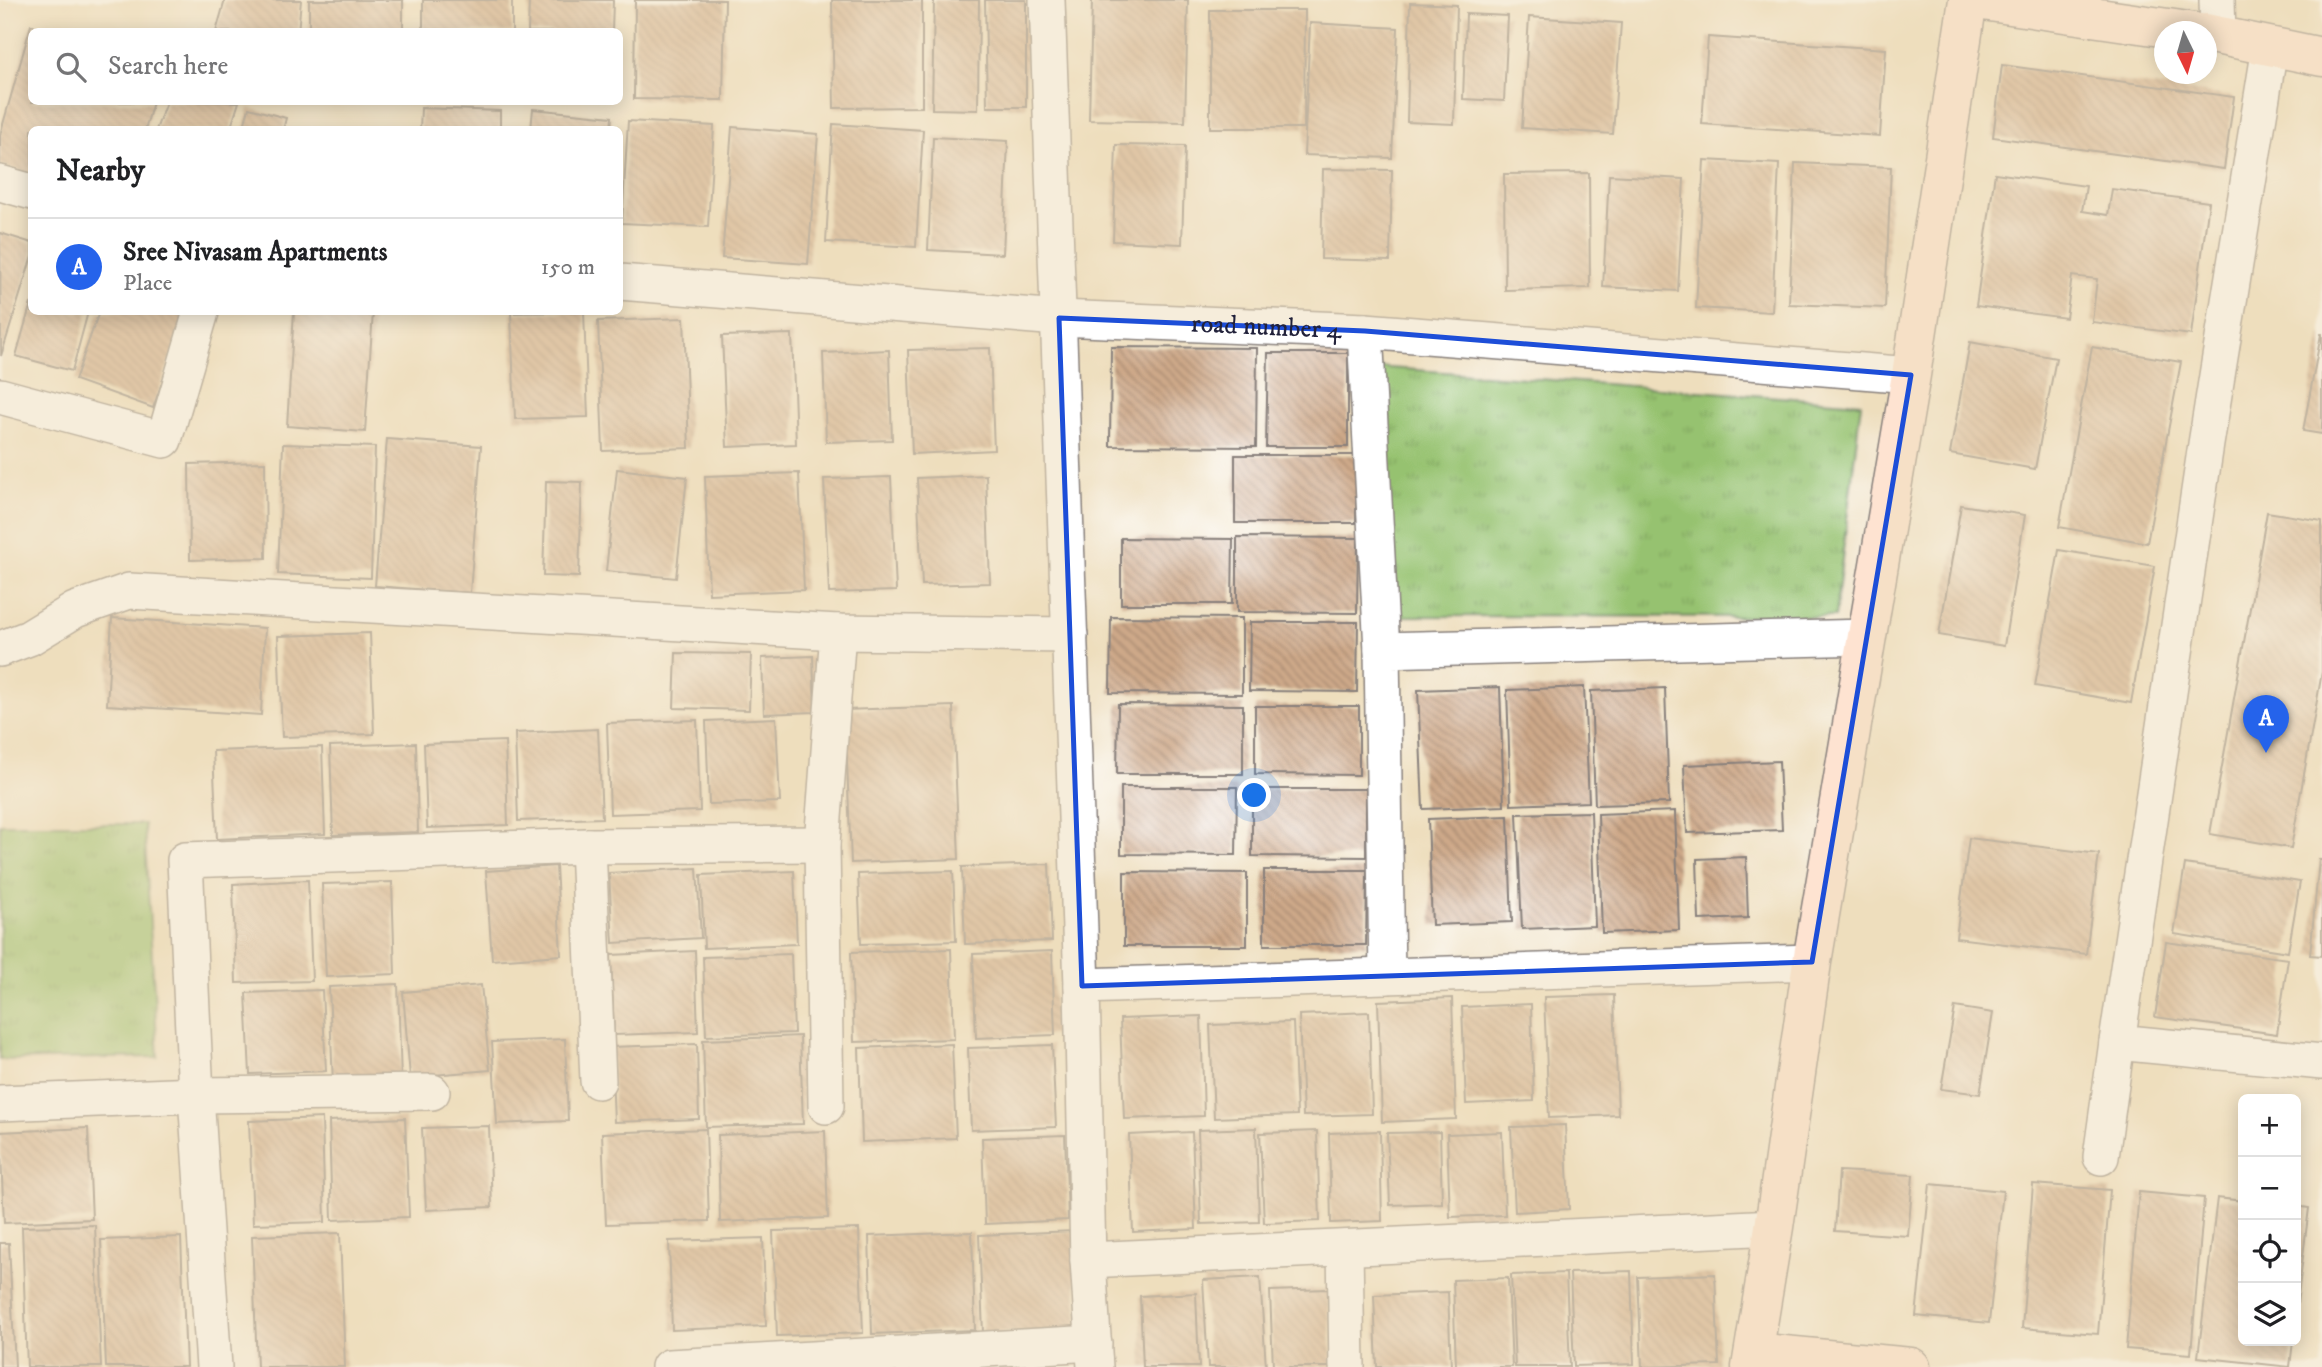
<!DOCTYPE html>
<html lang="en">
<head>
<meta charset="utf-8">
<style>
  :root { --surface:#fff; --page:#f6f6f6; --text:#202124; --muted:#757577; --line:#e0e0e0; --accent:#2563eb }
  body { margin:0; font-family:"IM FELL DW Pica",serif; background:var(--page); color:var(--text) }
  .controls { position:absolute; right:21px; bottom:21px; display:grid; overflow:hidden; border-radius:10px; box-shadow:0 4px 18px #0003 }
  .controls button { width:63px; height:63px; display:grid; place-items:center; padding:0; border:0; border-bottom:2px solid var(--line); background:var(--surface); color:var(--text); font:35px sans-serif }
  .compass { position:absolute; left:2154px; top:21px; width:63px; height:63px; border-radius:50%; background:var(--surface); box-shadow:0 4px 18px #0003; rotate:175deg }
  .you { position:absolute; left:1255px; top:796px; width:24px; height:24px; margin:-18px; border:5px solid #fff; border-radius:50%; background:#1a73e8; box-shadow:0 0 0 10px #1a73e833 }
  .badge { display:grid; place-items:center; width:46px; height:46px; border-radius:50%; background:var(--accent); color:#fff; font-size:23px; font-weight:700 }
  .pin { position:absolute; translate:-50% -58px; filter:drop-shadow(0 2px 4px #0008) }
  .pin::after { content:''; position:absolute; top:37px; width:24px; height:21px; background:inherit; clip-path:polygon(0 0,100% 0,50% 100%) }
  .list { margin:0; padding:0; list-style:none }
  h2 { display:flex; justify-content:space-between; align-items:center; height:91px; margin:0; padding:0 28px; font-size:30px }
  h2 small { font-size:23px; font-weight:400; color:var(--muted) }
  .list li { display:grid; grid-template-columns:46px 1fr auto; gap:21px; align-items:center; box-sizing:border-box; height:98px; padding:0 28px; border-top:2px solid var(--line) }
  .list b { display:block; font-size:26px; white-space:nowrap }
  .list p { margin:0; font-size:23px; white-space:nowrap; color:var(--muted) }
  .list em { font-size:23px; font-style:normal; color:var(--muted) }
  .icon { flex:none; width:38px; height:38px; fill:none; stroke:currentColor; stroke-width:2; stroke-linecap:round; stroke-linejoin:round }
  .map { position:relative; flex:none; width:2322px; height:1367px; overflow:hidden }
  .search { position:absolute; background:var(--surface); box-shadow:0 4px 18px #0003; left:28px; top:28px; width:595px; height:77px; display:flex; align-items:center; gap:18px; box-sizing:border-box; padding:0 24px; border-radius:10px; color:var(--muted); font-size:26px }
  .panel { position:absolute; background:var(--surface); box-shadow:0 4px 18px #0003; left:28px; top:126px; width:595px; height:189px; border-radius:10px }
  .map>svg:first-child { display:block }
</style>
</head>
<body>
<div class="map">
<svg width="2322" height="1367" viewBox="0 0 2322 1367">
  <defs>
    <pattern id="park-tufts" width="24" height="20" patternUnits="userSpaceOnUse" patternTransform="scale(1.75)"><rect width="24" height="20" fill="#96c26f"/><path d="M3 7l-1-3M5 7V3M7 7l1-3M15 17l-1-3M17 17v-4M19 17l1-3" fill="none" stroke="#81a661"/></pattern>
    <pattern id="building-back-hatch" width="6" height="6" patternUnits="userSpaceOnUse" patternTransform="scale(1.75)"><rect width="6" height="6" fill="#cea989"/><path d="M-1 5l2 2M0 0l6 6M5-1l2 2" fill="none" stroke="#a78971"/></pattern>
  </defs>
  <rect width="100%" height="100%" fill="#fff"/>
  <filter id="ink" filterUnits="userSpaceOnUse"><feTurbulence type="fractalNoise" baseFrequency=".0143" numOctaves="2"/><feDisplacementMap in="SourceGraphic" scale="14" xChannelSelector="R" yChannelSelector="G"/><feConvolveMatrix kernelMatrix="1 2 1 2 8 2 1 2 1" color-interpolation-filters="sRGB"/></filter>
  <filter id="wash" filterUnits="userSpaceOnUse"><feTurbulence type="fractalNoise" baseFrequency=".00686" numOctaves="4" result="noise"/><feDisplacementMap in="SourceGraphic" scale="28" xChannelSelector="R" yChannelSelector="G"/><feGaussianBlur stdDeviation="1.57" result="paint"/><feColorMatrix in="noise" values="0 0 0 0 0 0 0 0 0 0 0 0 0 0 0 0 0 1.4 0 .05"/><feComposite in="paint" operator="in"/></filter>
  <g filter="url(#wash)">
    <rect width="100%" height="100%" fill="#eedebd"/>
    <g fill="url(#park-tufts)" stroke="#5c7255" stroke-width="2">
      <path d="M 1376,367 L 1861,403 L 1835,617 L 1374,616 Z"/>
      <path d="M 0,824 L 144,824 L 158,1057 L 0,1060 Z"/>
    </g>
    <g id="blocks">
      <g fill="url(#building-back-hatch)">
        <path d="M 225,0 L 301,0 L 298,32 L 216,32 Z"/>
        <rect x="309" y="0" width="94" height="32"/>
        <rect x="423" y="0" width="89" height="32"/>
        <path d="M 529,0 L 613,0 L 612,32 L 528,32 Z"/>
        <path d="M 635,0 L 725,0 L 723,100 L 634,99 Z"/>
        <path d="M 832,0 L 922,0 L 922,107 L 834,108 Z"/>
        <path d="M 934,0 L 979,0 L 978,110 L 932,109 Z"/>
        <path d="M 985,0 L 1026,0 L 1026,107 L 987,107 Z"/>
        <path d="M 1092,0 L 1188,0 L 1185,122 L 1089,120 Z"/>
        <path d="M 1410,3 L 1457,5 L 1454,124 L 1407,122 Z"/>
        <path d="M 1210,10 L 1305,10 L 1304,128 L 1210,128 Z"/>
        <path d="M 1466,14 L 1508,16 L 1504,101 L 1463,99 Z"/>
        <path d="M 1529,17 L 1621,23 L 1613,134 L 1522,128 Z"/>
        <path d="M 1310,23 L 1398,28 L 1392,158 L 1304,155 Z"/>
        <path d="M 31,25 L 53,31 L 32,32 L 32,102 L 153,102 L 145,130 L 32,130 L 32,174 L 0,165 L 0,135 Z"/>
        <path d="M 1708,37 L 1886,49 L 1880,136 L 1702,124 Z"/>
        <path d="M 2002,65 L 2234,97 L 2224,169 L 1993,137 Z"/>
        <path d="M 166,102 L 239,102 L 230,130 L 156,130 Z"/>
        <path d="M 249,108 L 286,118 L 283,130 L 243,130 Z"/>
        <path d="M 421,108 L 500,111 L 500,130 L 420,130 Z"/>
        <path d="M 533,109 L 612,117 L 611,130 L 531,130 Z"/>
        <path d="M 628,121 L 714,126 L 708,227 L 622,223 Z"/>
        <path d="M 833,124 L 923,130 L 916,247 L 826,242 Z"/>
        <path d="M 732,127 L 818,134 L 808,264 L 722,258 Z"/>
        <path d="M 933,137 L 1008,141 L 1003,254 L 928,250 Z"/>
        <path d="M 1116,145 L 1185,146 L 1182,244 L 1113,241 Z"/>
        <path d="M 1704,160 L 1779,164 L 1772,312 L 1696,308 Z"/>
        <path d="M 1795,163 L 1891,167 L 1885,308 L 1789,304 Z"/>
        <path d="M 1323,169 L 1392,170 L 1390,261 L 1321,259 Z"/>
        <path d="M 1589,173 L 1590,288 L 1505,290 L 1504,174 Z"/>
        <path d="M 1995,173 L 2086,186 L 2082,211 L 2108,215 L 2112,189 L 2209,202 L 2191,335 L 2092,322 L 2097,279 L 2072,276 L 2066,318 L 1976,306 Z"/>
        <path d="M 1609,175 L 1684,179 L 1678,291 L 1603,287 Z"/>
        <path d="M 0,233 L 32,243 L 32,256 L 1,356 Z"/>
        <path d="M 31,303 L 32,312 L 88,312 L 72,371 L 16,356 Z"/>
        <path d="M 99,312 L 187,312 L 153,408 L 75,380 Z"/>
        <path d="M 294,312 L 373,312 L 365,432 L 287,426 Z"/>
        <path d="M 584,312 L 588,417 L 515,419 L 511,313 Z"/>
        <path d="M 684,318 L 689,448 L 603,451 L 598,321 Z"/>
        <path d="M 792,334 L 796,444 L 727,447 L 722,336 Z"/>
        <path d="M 2321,334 L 2322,334 L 2322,434 L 2303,431 Z"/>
        <path d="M 1970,342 L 2056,358 L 2035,469 L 1950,454 Z"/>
        <path d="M 1111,347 L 1257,348 L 1256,447 L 1110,446 Z"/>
        <path d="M 2092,347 L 2181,362 L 2147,543 L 2059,527 Z"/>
        <path d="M 990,348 L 994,450 L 912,454 L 908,350 Z"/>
        <path d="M 889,350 L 892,440 L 826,442 L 823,353 Z"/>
        <path d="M 1268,353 L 1348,353 L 1348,447 L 1266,447 Z"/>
        <path d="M 387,439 L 481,446 L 470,593 L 375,586 Z"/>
        <path d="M 283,444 L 375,447 L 371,578 L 278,574 Z"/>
        <path d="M 1235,455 L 1357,455 L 1356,523 L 1235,523 Z"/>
        <path d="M 265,462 L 266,558 L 190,560 L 189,464 Z"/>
        <path d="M 617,469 L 687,477 L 676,578 L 606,571 Z"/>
        <path d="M 799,473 L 804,590 L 709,594 L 705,476 Z"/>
        <path d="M 986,475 L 990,583 L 922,585 L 917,478 Z"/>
        <path d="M 891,477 L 896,591 L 829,593 L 824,479 Z"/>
        <path d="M 546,481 L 582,482 L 579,577 L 543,576 Z"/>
        <path d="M 1961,505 L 2025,515 L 2004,646 L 1939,635 Z"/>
        <path d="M 2267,512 L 2322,521 L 2322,672 L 2291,848 L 2210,834 Z"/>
        <path d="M 1237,537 L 1358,538 L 1357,613 L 1237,612 Z"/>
        <path d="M 1121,538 L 1233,539 L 1232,604 L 1121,604 Z"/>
        <path d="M 2059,550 L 2155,566 L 2131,703 L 2035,686 Z"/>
        <path d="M 1111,617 L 1242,618 L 1242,694 L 1110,693 Z"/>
        <path d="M 112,618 L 265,628 L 261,715 L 107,705 Z"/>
        <path d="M 1250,622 L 1358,622 L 1357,692 L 1249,691 Z"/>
        <path d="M 370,633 L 374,734 L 282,737 L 278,636 Z"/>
        <path d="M 676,653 L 751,654 L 749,710 L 674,708 Z"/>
        <path d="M 813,656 L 815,712 L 764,714 L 762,658 Z"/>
        <path d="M 1500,687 L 1504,806 L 1423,809 L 1418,690 Z"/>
        <path d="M 1584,687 L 1589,802 L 1511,805 L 1507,690 Z"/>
        <path d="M 1665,688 L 1669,803 L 1595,805 L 1591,691 Z"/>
        <path d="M 1118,704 L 1243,705 L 1243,774 L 1117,774 Z"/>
        <path d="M 953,706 L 959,859 L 851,863 L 845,710 Z"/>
        <path d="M 1255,706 L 1359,706 L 1359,775 L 1255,774 Z"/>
        <path d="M 776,718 L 780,802 L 709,804 L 706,721 Z"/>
        <path d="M 697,720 L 700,811 L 610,814 L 607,723 Z"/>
        <path d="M 598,729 L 602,818 L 518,821 L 515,733 Z"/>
        <path d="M 505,741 L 508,825 L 427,828 L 424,744 Z"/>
        <path d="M 416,743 L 418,832 L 333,835 L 330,746 Z"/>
        <path d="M 322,747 L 325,834 L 217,839 L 213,751 Z"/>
        <path d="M 1779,761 L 1782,830 L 1687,833 L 1684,765 Z"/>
        <path d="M 1121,787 L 1237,787 L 1236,855 L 1121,854 Z"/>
        <path d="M 1252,789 L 1366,789 L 1366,857 L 1252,856 Z"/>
        <path d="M 1675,811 L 1679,930 L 1602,933 L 1598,814 Z"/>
        <path d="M 1591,812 L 1595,926 L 1522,929 L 1517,814 Z"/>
        <path d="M 1508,816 L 1512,922 L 1432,925 L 1428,819 Z"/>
        <path d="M 1969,838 L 2099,854 L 2086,954 L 1956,938 Z"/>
        <path d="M 1746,857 L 1748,918 L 1699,920 L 1697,859 Z"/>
        <path d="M 2319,860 L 2322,860 L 2322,956 L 2310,955 Z"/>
        <path d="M 1049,864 L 1052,941 L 965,944 L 962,867 Z"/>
        <path d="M 2185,864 L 2300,882 L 2288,952 L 2174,934 Z"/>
        <path d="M 556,866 L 561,955 L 492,960 L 486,871 Z"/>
        <path d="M 697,868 L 701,938 L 613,943 L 609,873 Z"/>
        <path d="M 1264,870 L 1367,870 L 1366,945 L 1264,945 Z"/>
        <path d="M 794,871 L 797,944 L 704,948 L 701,875 Z"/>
        <path d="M 953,871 L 956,941 L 861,944 L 858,874 Z"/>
        <path d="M 1124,872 L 1247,873 L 1247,946 L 1124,946 Z"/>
        <path d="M 308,880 L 312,981 L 236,983 L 233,884 Z"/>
        <path d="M 392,882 L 395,974 L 326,977 L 322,884 Z"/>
        <path d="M 2166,942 L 2288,959 L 2277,1034 L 2155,1017 Z"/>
        <path d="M 951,949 L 954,1039 L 854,1042 L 851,952 Z"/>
        <path d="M 695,951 L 698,1032 L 614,1035 L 611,955 Z"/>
        <path d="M 1052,951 L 1055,1035 L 976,1038 L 973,954 Z"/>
        <path d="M 791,954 L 794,1033 L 706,1036 L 703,957 Z"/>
        <path d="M 398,984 L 401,1082 L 333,1084 L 329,987 Z"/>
        <path d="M 481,985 L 490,1070 L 410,1077 L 403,992 Z"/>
        <path d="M 322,990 L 326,1071 L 250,1074 L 246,993 Z"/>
        <path d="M 1614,995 L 1618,1115 L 1549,1118 L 1544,997 Z"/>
        <path d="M 1452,998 L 1456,1119 L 1382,1122 L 1378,1001 Z"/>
        <path d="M 1531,1004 L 1534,1101 L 1466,1104 L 1462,1007 Z"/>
        <path d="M 1955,1007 L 1993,1013 L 1980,1094 L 1941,1089 Z"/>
        <path d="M 1369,1012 L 1372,1114 L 1303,1116 L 1299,1015 Z"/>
        <path d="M 1201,1016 L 1204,1116 L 1124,1119 L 1120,1019 Z"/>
        <path d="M 1293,1022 L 1297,1115 L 1214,1118 L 1210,1025 Z"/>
        <path d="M 800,1036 L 803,1124 L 706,1127 L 703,1040 Z"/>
        <path d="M 565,1039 L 568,1121 L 497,1124 L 492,1042 Z"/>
        <path d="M 697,1044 L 699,1119 L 614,1122 L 611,1047 Z"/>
        <path d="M 952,1044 L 956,1138 L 862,1142 L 859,1048 Z"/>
        <path d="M 1052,1045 L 1056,1127 L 971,1130 L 968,1048 Z"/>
        <path d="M 322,1118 L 325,1222 L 253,1224 L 249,1121 Z"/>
        <path d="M 405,1118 L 409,1217 L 332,1220 L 329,1121 Z"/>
        <path d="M 1565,1125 L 1569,1209 L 1515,1212 L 1511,1127 Z"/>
        <path d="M 489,1126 L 492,1207 L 426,1210 L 422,1128 Z"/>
        <path d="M 88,1128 L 92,1219 L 4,1223 L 0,1132 Z"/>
        <path d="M 1256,1128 L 1259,1222 L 1201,1224 L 1198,1130 Z"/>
        <path d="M 706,1129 L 709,1221 L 606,1224 L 602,1133 Z"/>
        <path d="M 825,1131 L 828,1218 L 720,1222 L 718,1135 Z"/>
        <path d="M 1317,1131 L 1320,1221 L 1264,1223 L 1260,1133 Z"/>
        <path d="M 1380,1131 L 1382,1221 L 1331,1223 L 1329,1133 Z"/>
        <path d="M 1192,1132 L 1196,1229 L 1133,1232 L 1129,1135 Z"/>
        <path d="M 1440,1132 L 1442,1203 L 1390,1205 L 1387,1133 Z"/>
        <path d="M 1502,1132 L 1505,1215 L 1450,1217 L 1447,1134 Z"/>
        <path d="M 1065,1135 L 1068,1220 L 985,1224 L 982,1138 Z"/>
        <path d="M 1839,1171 L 1913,1175 L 1908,1236 L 1835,1231 Z"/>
        <path d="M 1930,1184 L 2003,1191 L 1989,1323 L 1916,1316 Z"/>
        <path d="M 2033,1184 L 2110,1190 L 2098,1334 L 2022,1328 Z"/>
        <path d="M 2139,1192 L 2204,1198 L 2191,1354 L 2126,1349 Z"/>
        <path d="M 2217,1198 L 2243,1201 L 2243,1341 L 2293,1341 L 2290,1367 L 2198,1357 Z"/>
        <path d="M 2296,1206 L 2309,1208 L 2297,1304 L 2296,1304 Z"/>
        <path d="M 95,1225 L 101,1367 L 27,1367 L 22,1227 Z"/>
        <path d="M 859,1229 L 863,1333 L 777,1336 L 773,1231 Z"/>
        <path d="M 1074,1231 L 1078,1330 L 983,1333 L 979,1235 Z"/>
        <path d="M 972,1232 L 975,1330 L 872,1334 L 869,1236 Z"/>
        <path d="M 340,1233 L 345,1367 L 257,1367 L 252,1236 Z"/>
        <path d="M 181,1237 L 186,1367 L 106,1367 L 101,1240 Z"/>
        <path d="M 763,1238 L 766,1326 L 672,1330 L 669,1241 Z"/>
        <path d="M 0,1243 L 9,1243 L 15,1367 L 0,1367 Z"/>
        <path d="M 1631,1271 L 1634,1364 L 1574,1366 L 1570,1273 Z"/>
        <path d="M 1566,1273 L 1570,1367 L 1515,1367 L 1511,1275 Z"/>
        <path d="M 1715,1274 L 1719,1365 L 1642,1367 L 1638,1277 Z"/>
        <path d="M 1260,1277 L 1266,1367 L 1208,1367 L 1203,1280 Z"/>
        <path d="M 1508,1278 L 1512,1367 L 1456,1367 L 1453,1280 Z"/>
        <path d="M 1328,1289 L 1332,1367 L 1273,1367 L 1270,1291 Z"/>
        <path d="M 1448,1292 L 1451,1367 L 1377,1367 L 1374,1295 Z"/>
        <path d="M 1196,1293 L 1199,1367 L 1143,1367 L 1140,1296 Z"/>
      </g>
    </g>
  </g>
  <g filter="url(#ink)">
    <use href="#blocks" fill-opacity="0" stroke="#88807c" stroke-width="2"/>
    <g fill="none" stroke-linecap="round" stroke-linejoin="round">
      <defs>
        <g id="street">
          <path d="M 1047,0 L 1082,986 L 1088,1260 L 1095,1367"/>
          <path d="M 2217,0 L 2218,35"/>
          <path d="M 2270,47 L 2206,444 L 2117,1042 L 2322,1062"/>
          <path d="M 0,183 L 32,192"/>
          <path id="s1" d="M 620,282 L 1059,318 L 1365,331 L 1911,375"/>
          <path d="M 1365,331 L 1382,650"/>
          <path d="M 0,396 L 164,440 L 201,312"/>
          <path d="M 0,649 L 29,638 L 75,610 L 129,591 L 838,632 L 1070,635"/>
          <path d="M 588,846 L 598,1081"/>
          <path d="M 1387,976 L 1382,650 L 1867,637"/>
          <path d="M 1082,986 L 1812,962"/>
          <path d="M 0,1103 L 196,1095 L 432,1092"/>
          <path d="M 826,1106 L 822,844 L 838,632"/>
          <path d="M 2101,1157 L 2117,1042"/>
          <path d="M 1345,1248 L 1347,1367"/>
          <path d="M 1088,1260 L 1774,1227"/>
          <path d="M 214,1367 L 196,1095 L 185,860 L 588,846 L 822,844"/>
          <path d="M 669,1367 L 1094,1343"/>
        </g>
        <g id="secondary">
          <path d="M 1976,0 L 2195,32"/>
          <path d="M 2206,33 L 2322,57"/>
          <path d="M 1754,1352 L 1911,1367"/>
          <path d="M 1751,1367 L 1774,1227 L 1812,962 L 1911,375 L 1968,0"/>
        </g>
      </defs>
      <use href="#street" stroke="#88807c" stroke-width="38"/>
      <use href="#secondary" stroke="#88807c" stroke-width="41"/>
      <use href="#street" stroke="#fff" stroke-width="35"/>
      <use href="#secondary" stroke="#fee3d1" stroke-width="38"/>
    </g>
  </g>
  <path d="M0 0H2322V1367H0ZM 1059,318 L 1365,331 L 1911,375 L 1812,962 L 1082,986 Z" fill="#eedebd" fill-opacity=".55" fill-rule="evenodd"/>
  <path fill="none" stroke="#1d4ed8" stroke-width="5" stroke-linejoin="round" d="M 1059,318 L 1365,331 L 1911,375 L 1812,962 L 1082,986 Z"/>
  <g text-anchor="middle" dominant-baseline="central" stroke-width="6" stroke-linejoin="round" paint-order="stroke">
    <g font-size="26" fill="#22223b" stroke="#fff">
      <text stroke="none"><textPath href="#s1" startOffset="648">road number 4</textPath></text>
    </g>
  </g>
</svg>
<div class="controls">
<button>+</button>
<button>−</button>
<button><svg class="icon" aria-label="locate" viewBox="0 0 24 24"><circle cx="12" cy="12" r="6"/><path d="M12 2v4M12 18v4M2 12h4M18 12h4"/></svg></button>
<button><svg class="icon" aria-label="layers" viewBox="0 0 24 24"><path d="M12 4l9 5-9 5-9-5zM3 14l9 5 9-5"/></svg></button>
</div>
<svg class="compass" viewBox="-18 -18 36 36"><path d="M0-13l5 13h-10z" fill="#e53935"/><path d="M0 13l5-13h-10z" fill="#757577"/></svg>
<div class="you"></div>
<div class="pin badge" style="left:2266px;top:753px">A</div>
<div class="search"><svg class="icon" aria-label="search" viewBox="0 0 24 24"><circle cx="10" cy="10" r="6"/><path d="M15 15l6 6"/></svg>Search here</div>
<section class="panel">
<h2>Nearby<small></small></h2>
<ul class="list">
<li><span class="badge">A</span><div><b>Sree Nivasam Apartments</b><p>Place</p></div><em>150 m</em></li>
</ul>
</section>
</div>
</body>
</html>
